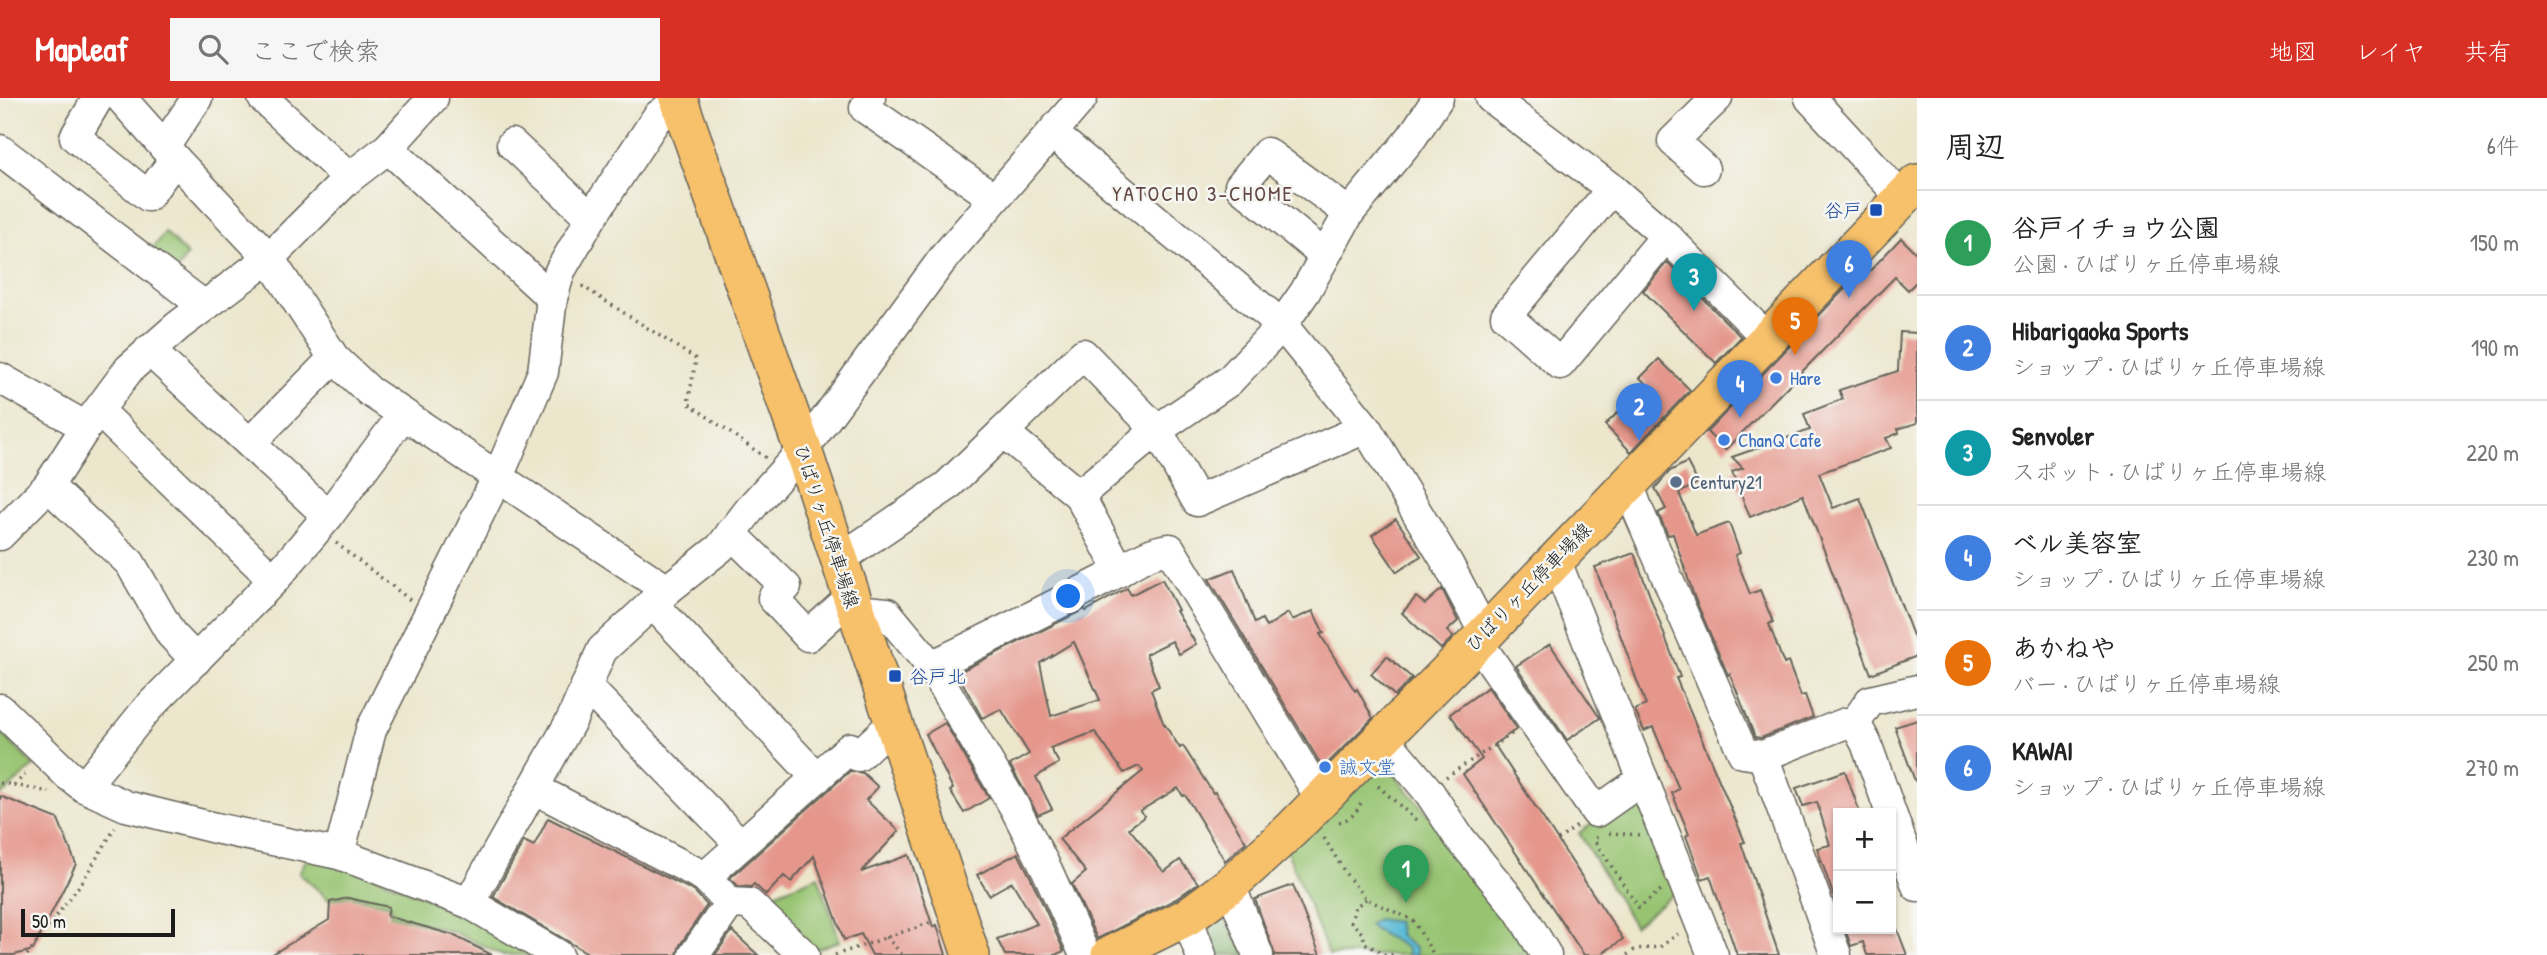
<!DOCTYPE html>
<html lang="ja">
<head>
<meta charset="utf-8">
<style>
  :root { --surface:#fff; --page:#f6f6f6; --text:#222; --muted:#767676; --line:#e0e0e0; --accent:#d93025 }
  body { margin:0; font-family:"Patrick Hand","Klee One",sans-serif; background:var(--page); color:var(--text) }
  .controls { position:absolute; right:21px; bottom:21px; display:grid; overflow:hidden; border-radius:0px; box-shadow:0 2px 5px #0004 }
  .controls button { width:63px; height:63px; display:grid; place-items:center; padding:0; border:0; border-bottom:2px solid var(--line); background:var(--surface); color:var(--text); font:35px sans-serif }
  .scale { position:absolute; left:21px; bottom:18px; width:154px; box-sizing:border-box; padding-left:7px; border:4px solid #1c1c1c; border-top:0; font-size:19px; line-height:24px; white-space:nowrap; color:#1c1c1c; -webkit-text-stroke:5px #f6f6f2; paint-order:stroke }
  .you { position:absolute; left:1069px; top:499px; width:24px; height:24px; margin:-18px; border:5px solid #fff; border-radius:50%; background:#1a73e8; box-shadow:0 0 0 10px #1a73e833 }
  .badge { display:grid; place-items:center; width:46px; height:46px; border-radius:50%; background:var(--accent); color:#fff; font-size:23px; font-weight:700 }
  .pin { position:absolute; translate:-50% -58px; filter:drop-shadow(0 2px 4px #0008) }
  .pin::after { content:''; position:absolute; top:37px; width:24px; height:21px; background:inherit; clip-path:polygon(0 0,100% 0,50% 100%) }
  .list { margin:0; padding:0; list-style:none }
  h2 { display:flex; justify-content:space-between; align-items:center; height:91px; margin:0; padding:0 28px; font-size:30px }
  h2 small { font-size:23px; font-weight:400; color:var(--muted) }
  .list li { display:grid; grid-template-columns:46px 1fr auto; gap:21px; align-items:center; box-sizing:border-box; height:105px; padding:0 28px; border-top:2px solid var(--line) }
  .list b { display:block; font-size:26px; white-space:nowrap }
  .list p { margin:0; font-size:23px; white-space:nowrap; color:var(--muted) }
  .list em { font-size:23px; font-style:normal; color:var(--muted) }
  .icon { flex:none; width:38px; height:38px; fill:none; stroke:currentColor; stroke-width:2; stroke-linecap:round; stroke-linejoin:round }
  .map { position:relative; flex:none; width:1917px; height:857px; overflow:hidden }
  header { display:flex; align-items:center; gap:42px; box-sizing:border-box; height:98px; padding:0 35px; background:var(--accent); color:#fff }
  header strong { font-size:33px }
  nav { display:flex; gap:38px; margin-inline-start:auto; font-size:24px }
  .search { width:490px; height:63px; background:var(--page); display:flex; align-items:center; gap:18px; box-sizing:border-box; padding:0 24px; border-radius:0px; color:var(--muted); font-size:26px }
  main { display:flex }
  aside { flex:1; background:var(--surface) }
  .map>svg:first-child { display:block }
</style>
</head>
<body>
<header>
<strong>Mapleaf</strong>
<div class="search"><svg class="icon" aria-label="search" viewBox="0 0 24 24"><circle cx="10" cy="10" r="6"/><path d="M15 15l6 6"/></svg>ここで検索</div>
<nav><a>地図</a><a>レイヤ</a><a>共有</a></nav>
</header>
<main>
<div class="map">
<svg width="1917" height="857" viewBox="0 0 1917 857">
  <rect width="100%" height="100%" fill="#f6f6f2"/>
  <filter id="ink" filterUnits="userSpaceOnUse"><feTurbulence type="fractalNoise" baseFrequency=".0143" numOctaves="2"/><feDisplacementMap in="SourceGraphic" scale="14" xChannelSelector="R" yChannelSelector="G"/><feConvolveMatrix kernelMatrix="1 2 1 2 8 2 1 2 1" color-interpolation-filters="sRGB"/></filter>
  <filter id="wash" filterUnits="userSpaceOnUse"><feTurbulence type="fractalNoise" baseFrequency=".00686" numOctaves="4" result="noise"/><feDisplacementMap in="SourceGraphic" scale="28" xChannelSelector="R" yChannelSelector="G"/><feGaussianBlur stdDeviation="1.57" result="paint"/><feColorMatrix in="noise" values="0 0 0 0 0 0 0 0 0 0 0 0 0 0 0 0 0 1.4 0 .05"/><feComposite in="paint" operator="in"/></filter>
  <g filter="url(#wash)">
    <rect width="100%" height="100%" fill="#ece6cc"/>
    <g fill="#98c472" stroke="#5a7047" stroke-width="2">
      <path d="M 165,134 L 187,157 L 172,180 L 146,160 Z"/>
      <path d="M 0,634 L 34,668 L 4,695 L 0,697 Z"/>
      <path d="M 1380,660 L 1549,857 L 1329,857 L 1287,753 Z"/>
      <path d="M 1640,690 L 1681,790 L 1634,828 L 1579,735 Z"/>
      <path d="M 312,751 L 558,857 L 502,857 L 454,834 L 390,817 L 391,807 L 349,798 L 329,802 L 299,775 Z"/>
      <path d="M 818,778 L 840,843 L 804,855 L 752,805 Z"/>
    </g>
    <path fill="#7aaa64" stroke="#4b6340" stroke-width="2" d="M 1227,804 L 1247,857 L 1214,857 L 1203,828 Z"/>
    <path fill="#56b9d5" stroke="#396a78" stroke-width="2" d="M 1377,821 L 1397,824 L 1400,838 L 1416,851 L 1416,857 L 1408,857 L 1407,851 C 1395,841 1380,838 1369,827 Z"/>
    <g id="blocks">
      <g fill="#e5978c" fill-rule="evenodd">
        <path d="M 1901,140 L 1917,156 L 1917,183 L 1908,192 L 1895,179 L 1725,352 L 1707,334 L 1861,174 L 1865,178 Z"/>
        <path d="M 1667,164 L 1741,239 L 1716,265 L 1643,193 Z"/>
        <path d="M 1900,234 L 1917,235 L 1917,325 L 1898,331 L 1899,335 L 1886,340 L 1891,350 L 1819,375 L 1833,410 L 1860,400 L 1917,548 L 1917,558 L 1871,576 L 1803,397 L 1750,419 L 1732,374 L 1743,370 L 1732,359 L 1810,332 L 1804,316 L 1843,301 L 1839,292 L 1898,273 Z"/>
        <path d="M 1659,261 L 1690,292 L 1631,354 L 1605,327 L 1647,286 L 1640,280 Z"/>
        <path d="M 1687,364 L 1698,385 L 1679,395 L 1696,437 L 1729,425 L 1740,455 L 1735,457 L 1750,496 L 1760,492 L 1773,524 L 1769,526 L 1784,566 L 1788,564 L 1801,598 L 1805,597 L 1813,619 L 1761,640 L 1755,639 L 1730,576 L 1728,577 L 1695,501 L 1673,436 L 1668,437 L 1658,415 L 1666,411 L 1655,390 L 1670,373 Z"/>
        <path d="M 1396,421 L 1421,458 L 1397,474 L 1372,437 Z"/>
        <path d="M 1634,455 L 1680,579 L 1676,580 L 1745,744 L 1741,745 L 1779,857 L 1737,857 L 1710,778 L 1702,781 L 1686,738 L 1689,736 L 1672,695 L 1679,691 L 1653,629 L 1644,633 L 1635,612 L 1646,607 L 1595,469 Z"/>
        <path d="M 1234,471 L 1255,525 L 1262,521 L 1266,529 L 1288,515 L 1292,522 L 1313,513 L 1324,535 L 1320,536 L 1355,593 L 1357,591 L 1373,620 L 1323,670 L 1209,481 Z"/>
        <path d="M 1162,481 L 1178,512 L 1176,513 L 1196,546 L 1179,556 L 1172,543 L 1146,556 L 1159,588 L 1151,592 L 1163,624 L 1180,650 L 1183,648 L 1213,695 L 1215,694 L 1246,744 L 1225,763 L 1185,697 L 1183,698 L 1178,690 L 1140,713 L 1145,718 L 1129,730 L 1164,774 L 1180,762 L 1198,785 L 1176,801 L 1097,841 L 1072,786 L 1086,774 L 1059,741 L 1143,673 L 1139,668 L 1124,675 L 1095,634 L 1050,650 L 1059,665 L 1036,679 L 1052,711 L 1038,717 L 1010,667 L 1029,656 L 1001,611 L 982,620 L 957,575 L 1085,511 L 1086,513 L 1127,490 L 1131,497 ZM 1074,544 L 1100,602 L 1051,618 L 1040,565 Z"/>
        <path d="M 1442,491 L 1458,523 L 1447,533 L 1453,539 L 1441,551 L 1402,515 L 1416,499 L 1425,506 Z"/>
        <path d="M 1550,546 L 1600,620 L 1567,642 L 1516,568 Z"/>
        <path d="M 1387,558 L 1412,580 L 1395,598 L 1371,576 Z"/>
        <path d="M 1488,589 L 1517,631 L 1494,646 L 1623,841 L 1600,857 L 1584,857 L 1463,676 L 1482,661 L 1450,616 Z"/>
        <path d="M 1917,622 L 1917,683 L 1915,683 L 1895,629 Z"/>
        <path d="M 945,625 L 989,700 L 964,715 L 950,693 L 953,691 L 926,636 Z"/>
        <path d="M 850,673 L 863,675 L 878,689 L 866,702 L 899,733 L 861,774 L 909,757 L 933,829 L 937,827 L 946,857 L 872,857 L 861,836 L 844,842 L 814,758 L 791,784 L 784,778 L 766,797 L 754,786 L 751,789 L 738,788 L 730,780 Z"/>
        <path d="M 1845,673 L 1860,715 L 1838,715 L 1838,798 L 1834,799 L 1817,750 L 1830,747 L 1817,704 L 1803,708 L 1796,690 Z"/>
        <path d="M 0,698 L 58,721 L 76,766 L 33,852 L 14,857 L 0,857 Z"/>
        <path d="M 548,720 L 694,793 L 707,807 L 680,847 L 677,857 L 591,857 L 493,799 L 524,743 L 534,748 Z"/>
        <path d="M 1018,755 L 1031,780 L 1064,853 L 1055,857 L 1005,857 L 997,841 L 1037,826 L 1012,784 L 989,797 L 977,777 Z"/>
        <path d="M 1293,787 L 1299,803 L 1320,857 L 1275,857 L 1255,801 Z"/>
        <path d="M 348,800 L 389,809 L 387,818 L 453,837 L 492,857 L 271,857 L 329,822 L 330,804 Z"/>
        <path d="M 1845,831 L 1897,831 L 1907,857 L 1867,857 L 1863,844 L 1851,848 Z"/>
        <path d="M 732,833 L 758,857 L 715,857 Z"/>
      </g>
    </g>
  </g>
  <g filter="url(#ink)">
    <use href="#blocks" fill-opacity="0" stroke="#65635a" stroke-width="2"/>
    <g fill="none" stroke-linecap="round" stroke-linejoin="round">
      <defs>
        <g id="minor">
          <path d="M 98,0 L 75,39 L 148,98 L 175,61"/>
          <path d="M 121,0 L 175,61 L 269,160 L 334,260 L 369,293 L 667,492"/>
          <path d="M 263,0 L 349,80"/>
          <path d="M 870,0 L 865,10 L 994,100"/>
          <path d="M 1491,0 L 1612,91 L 1666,138 L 1767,240"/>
          <path d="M 1810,0 L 1902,100"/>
          <path d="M 1052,35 L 1282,227 L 1366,330 L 1448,466 L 1485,536"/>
          <path d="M 512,46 L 591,120"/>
          <path d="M 164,49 L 197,0"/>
          <path d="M 388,50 L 552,200"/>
          <path d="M 0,52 L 204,208"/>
          <path d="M 1704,71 L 1673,43 L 1717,0"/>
          <path d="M 1612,91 L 1506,218 L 1560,266 L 1666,138"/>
          <path d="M 1324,157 L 1240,88 L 1267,55 L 1349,115"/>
          <path d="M 149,252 L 328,418"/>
          <path d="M 0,280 L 86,329"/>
          <path d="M 99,313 L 274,482"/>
          <path d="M 250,345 L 334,260"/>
          <path d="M 1628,384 L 1637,410 L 1743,655 L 1763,658 L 1846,625 L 1855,625"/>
          <path d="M 48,388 L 130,465 L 171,536 L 196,562"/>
          <path d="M 1079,397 L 1157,332 L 1229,283 L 1282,227 L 1305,194 L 1349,115 L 1412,39 L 1438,0"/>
          <path d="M 731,435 L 786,489 L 773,500 L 808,538 L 851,499"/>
          <path d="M 0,437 L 48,388 L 86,329 L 129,271 L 178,228 L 269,160 L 349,80 L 388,50 L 433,0"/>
          <path d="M 840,461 L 947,388 L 1003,334"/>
          <path d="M 1555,461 L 1713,857"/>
          <path d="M 1120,473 L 1079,397 L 1003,334 L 1083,256 L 1157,332 L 1197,403 L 1366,330"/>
          <path d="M 652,505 L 817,680"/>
          <path d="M 855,512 L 887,515 L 931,568 L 1014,708 L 1047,772 L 1085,857"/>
          <path d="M 1477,543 L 1596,714 L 1643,681"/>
          <path d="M 931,568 C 989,541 1045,512 1102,483 C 1123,472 1146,453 1170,451 L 1321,701"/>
          <path d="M 586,588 L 741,747"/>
          <path d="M 0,611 L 68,677 L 84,689 L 126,708 L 215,730 L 339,756 L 469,805 L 558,857"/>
          <path d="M 1855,625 L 1866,645 L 1917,788"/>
          <path d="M 1855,625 L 1870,603 L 1917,592"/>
          <path d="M 1382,638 L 1429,694 L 1458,738 L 1519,812 L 1546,857"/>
          <path d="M 1763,658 L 1836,857"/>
          <path d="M 84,689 L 147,611 L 274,482 L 328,418 L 403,317"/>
          <path d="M 533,690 L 705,779 L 850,650 L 858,658 L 893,625"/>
          <path d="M 339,756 L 371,632 L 501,372 L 543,274 L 552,200 L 560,173 L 591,120 L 658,18 L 682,0"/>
          <path d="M 1230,787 L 1258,857"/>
          <path d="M 469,805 L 572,621 L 602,552 L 667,492 L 720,450 L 754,406 L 803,352 L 945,158 L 1082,0"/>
          <path d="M 730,805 L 749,806 L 804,857"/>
          <path d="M 1187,819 L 1201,857"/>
          <path d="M 694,857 L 730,805 L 705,779"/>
        </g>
        <g id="major">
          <path d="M 678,0 L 803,352 L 971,857"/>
          <path d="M 1110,857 L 1187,819 L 1230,787 L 1291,732 L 1485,536 L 1917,85"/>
        </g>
      </defs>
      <use href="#minor" stroke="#65635a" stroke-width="33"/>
      <use href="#major" stroke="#65635a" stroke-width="40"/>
      <g stroke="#65635a" stroke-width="3.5" stroke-dasharray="2 5" stroke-linecap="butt">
        <path d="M 582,188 L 696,261 L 688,305 L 766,360"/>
        <path d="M 336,445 L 410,502"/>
        <path d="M 1446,679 L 1513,635"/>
        <path d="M 0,685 L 14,687 L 28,674"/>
        <path d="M 14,687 L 49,694"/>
        <path d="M 1378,688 L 1416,722"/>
        <path d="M 1339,724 C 1351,721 1358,714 1362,702"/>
        <path d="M 1609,735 L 1640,737"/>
        <path d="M 1597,739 L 1594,742 L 1639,810 L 1662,791"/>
        <path d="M 1324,740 L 1346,776 L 1366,801 L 1413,822 L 1434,857"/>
        <path d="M 1558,742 L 1577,728"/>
        <path d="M 1366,801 L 1355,809 L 1351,824 L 1363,836 L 1365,845 L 1383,856 L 1396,857"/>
        <path d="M 886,839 L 903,857"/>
        <path d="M 27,857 L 82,784 L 115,730"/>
        <path d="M 835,857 L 932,824"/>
        <path d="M 1627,857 L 1636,851 L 1660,849 L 1678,836"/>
      </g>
      <use href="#minor" stroke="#fff" stroke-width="30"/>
      <use href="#major" stroke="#f7c06b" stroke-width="37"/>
    </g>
  </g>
  <g fill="#1a4fb4" stroke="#f6f6f2" stroke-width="2.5">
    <rect x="1869" y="105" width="14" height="14" rx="3.5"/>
    <rect x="888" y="571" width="14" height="14" rx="3.5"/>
  </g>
  <g fill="#3f7fe0" stroke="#f6f6f2" stroke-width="2.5">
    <circle cx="1776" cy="280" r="7"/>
    <circle cx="1724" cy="342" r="7"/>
    <circle cx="1325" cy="669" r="7"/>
  </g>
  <circle fill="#5c6f8a" stroke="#f6f6f2" stroke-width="2.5" cx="1676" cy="384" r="7"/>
  <g text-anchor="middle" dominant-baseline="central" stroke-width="5" stroke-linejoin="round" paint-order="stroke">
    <g font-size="19" fill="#164399" stroke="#f6f6f2" text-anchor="end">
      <text x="1862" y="112">谷戸</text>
      <text x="909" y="578" text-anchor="start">谷戸北</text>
    </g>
    <g font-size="19" fill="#366cbe" stroke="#f6f6f2" text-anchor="start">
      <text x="1790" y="280">Hare</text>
      <text x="1738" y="342">ChanQ Cafe</text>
      <text x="1339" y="669">誠文堂</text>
    </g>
    <g font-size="19" fill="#4e5e75" stroke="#f6f6f2" text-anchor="start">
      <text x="1690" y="384">Century21</text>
    </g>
    <g font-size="19" fill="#1c1c1c" stroke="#f6f6f2">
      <text transform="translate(827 428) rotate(72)">ひばりヶ丘停車場線</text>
      <text transform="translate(1528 489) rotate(-46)">ひばりヶ丘停車場線</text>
    </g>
    <g font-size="21" letter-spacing="2" fill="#624743" stroke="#f6f6f2">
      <text x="1203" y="95">YATOCHO 3-CHOME</text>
    </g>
  </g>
</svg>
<div class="controls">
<button>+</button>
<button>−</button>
</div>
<div class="scale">50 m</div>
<div class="you"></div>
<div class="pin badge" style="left:1406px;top:805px;background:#2e9e5b">1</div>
<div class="pin badge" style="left:1639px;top:343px;background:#3f7fe0">2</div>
<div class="pin badge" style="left:1694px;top:213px;background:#0f9aa8">3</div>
<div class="pin badge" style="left:1740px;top:320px;background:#3f7fe0">4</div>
<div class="pin badge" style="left:1795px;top:257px;background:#e8710a">5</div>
<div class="pin badge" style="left:1849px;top:200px;background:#3f7fe0">6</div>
</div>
<aside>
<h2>周辺<small>6件</small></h2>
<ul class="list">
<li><span class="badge" style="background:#2e9e5b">1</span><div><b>谷戸イチョウ公園</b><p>公園 · ひばりヶ丘停車場線</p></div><em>150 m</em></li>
<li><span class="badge" style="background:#3f7fe0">2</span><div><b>Hibarigaoka Sports</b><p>ショップ · ひばりヶ丘停車場線</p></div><em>190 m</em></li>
<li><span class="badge" style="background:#0f9aa8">3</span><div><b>Senvoler</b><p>スポット · ひばりヶ丘停車場線</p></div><em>220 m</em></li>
<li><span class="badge" style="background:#3f7fe0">4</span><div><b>ベル美容室</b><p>ショップ · ひばりヶ丘停車場線</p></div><em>230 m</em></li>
<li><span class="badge" style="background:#e8710a">5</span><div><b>あかねや</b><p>バー · ひばりヶ丘停車場線</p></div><em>250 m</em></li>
<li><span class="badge" style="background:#3f7fe0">6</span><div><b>KAWAI</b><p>ショップ · ひばりヶ丘停車場線</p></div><em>270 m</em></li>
</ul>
</aside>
</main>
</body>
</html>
